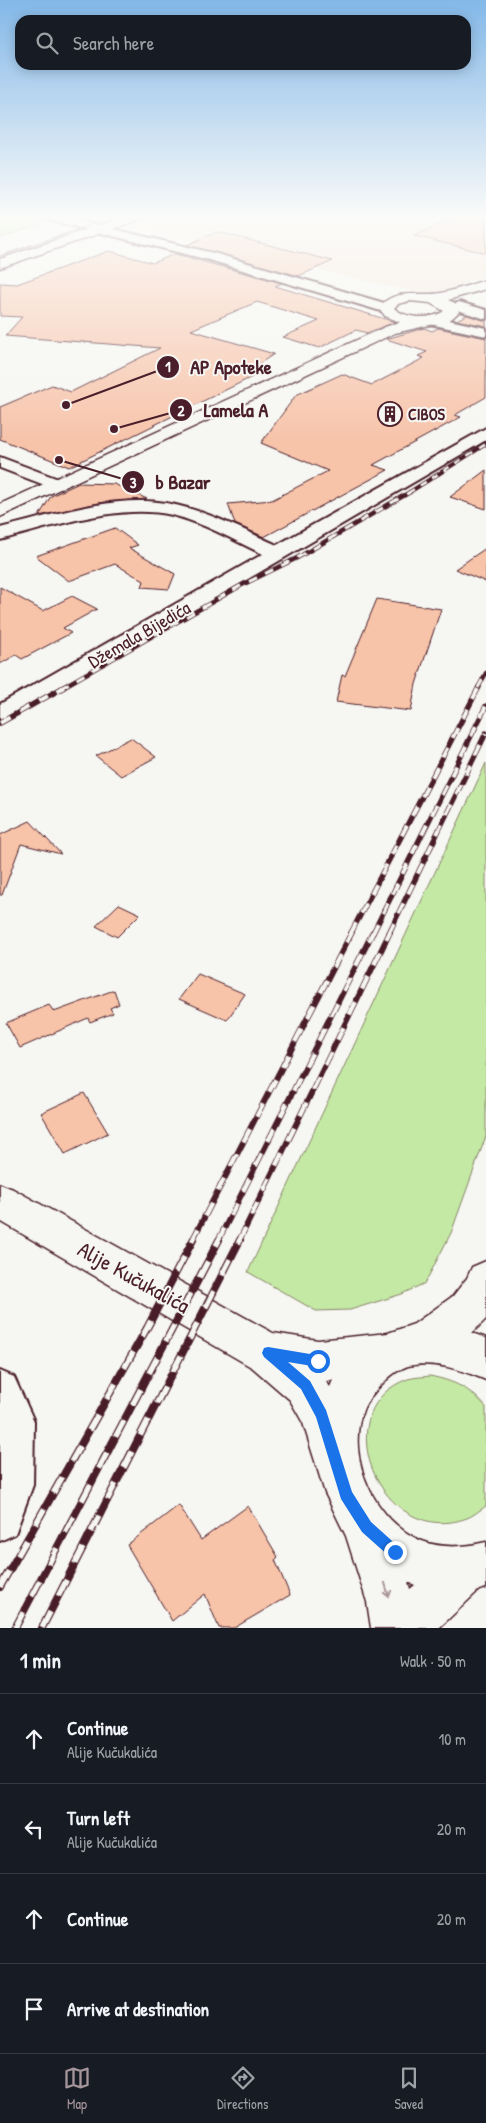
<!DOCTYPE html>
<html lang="en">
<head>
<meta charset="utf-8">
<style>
  :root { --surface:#171b24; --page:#20242c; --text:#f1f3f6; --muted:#9ea1a6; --line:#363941; --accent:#a6949b }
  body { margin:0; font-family:"Patrick Hand",sans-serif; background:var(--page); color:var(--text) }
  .stop { position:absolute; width:15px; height:15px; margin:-11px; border:4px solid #1a73e8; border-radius:50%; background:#fff }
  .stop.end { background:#1a73e8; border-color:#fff; box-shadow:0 1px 5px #0008 }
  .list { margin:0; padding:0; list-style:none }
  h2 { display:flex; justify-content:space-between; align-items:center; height:65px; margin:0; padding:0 20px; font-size:21px }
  h2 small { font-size:16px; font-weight:400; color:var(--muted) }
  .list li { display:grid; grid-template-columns:32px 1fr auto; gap:15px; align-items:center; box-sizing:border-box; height:90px; padding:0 20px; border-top:1px solid var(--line) }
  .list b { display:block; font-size:19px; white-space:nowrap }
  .list p { margin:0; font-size:16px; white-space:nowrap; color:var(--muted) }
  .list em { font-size:16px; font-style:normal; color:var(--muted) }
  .icon { flex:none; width:28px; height:28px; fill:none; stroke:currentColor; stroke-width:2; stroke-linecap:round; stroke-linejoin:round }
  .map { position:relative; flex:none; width:486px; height:1628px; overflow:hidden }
  .search { position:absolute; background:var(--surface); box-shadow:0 2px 12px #0003; left:15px; right:15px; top:15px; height:55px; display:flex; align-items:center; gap:12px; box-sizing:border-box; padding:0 18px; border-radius:15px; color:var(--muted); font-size:19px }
  .sheet { height:425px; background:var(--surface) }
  nav { display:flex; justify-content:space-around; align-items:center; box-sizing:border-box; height:70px; border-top:1px solid var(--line); background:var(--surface); font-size:14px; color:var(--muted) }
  nav a { display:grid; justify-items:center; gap:2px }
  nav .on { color:var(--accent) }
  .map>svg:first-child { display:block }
</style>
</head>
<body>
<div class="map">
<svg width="486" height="1628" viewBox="0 0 486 1628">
  <rect width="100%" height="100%" fill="#f6f6f2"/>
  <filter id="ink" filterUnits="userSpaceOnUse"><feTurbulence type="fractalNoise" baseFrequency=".02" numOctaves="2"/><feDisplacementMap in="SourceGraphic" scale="10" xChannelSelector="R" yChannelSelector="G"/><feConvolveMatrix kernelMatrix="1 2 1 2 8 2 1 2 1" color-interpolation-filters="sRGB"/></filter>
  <g filter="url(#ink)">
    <path fill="#f6e7dc" d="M 170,215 L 486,215 L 486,274 L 446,291 L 420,293 L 133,228 Z"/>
    <g fill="#c4e9a4" stroke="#878468">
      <path d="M 0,215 L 42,224 L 0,238 Z"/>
      <path d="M 486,763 L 486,1136 L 451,1233 L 425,1283 L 402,1294 L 350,1310 L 316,1311 L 248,1272 Z"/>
      <path d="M 430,1376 C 454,1381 470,1388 486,1407 L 486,1506 C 480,1510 473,1516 467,1518 C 381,1550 323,1409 408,1379 C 415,1377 423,1377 430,1376 Z"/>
    </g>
    <g fill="#f7c3a9" stroke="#4a1f2b">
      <path d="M 462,215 L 486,215 L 486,253 L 414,236 Z"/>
      <path d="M 217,232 L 333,261 L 299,276 L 187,245 Z"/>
      <path d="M 109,251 L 153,263 L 175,254 L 282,283 L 275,286 L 395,322 L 367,333 L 356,330 L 319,348 L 283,337 L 319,321 L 257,302 L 191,330 L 274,354 L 245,373 L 254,376 L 69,467 L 0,439 L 0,407 L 52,385 L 71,392 L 160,348 L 5,336 L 22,317 L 0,316 L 0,283 L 17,284 Z"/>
      <path d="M 467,315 L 486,321 L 486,326 L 456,320 Z"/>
      <path d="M 424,328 L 432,331 L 438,328 L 486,338 L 486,397 L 455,415 L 461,417 L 373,465 L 388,470 L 264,537 L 235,524 L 228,504 L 272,500 L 328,471 L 261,443 L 296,395 L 342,374 L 372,385 L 424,358 L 418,356 L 427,352 L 386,339 Z"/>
      <path d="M 486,470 L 486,509 L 450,497 Z"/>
      <path d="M 79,483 L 114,484 L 147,499 L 104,502 L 39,516 L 51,496 Z"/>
      <path d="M 115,528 L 138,545 L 129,548 L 175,574 L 169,589 L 142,587 L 144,581 L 115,564 L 69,581 L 36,556 Z"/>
      <path d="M 486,548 L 486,582 L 455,569 Z"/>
      <path d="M 0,587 L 43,611 L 72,596 L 97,609 L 63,628 L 71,633 L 22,659 L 16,655 L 0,664 Z"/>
      <path d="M 377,599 L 441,609 L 416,684 L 411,711 L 336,702 L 342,675 L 345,676 Z"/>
      <path d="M 131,738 L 156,757 L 121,776 L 96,756 Z"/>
      <path d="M 30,821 L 61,854 L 21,844 L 2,895 L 0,895 L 0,835 Z"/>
      <path d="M 119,904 L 140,914 L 117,937 L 96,926 Z"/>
      <path d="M 198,974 L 245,994 L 227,1020 L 179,999 Z"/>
      <path d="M 114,990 L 119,1004 L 110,1008 L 113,1013 L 90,1022 L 88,1018 L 20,1048 L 6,1023 L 49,1005 L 54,1012 Z"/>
      <path d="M 84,1093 L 108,1133 L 65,1154 L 41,1113 Z"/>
      <path d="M 179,1505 L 201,1540 L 248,1506 L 278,1557 L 275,1560 L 290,1595 L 234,1628 L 219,1628 L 205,1594 L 172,1621 L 127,1545 Z"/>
    </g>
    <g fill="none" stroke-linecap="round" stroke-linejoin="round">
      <defs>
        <g id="minor">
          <path d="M 35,215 L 55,215 L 217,254 L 391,305 L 393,308 L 386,312 L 381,311 L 209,260 L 37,217 Z"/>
          <path d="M 459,302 L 486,310 L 486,319 L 454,309 L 452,306 Z"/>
          <path d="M 430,316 L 486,328 L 486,336 L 425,323 L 423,320 Z"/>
          <path d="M 486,428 L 486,440 L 8,719 L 0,721 L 0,704 L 263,554 C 233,540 204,523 172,515 C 119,503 51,527 0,540 L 0,528 C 50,516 114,494 166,503 C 206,510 241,529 277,545 Z"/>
          <path d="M 0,457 L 61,480 L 64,484 L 61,488 L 55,489 L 0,468 Z"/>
          <path d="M 0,1371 L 14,1377 L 34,1421 L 33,1485 L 15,1534 L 0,1541 Z"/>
        </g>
        <path id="tertiary" d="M 486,280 L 486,289 L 448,300 L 455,303 L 459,312 L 451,319 L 443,322 L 395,333 L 0,517 L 0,504 L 385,327 L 400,322 L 385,316 L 379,308 C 394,287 419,297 441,293 C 456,290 471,284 486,280 ZM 410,301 L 430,303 L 444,311 C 431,320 406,319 394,308 L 398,304 Z"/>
        <g id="secondary">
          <path d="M 129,215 L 146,215 L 144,218 L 0,268 L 0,259 Z"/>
          <path d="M 0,1184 L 13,1189 L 273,1333 L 318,1340 L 388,1333 L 414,1324 L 453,1296 L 467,1278 L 472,1267 L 486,1261 L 486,1319 L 472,1333 L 486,1338 L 486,1380 C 462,1370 434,1360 408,1366 C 399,1369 390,1376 383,1383 C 375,1391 367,1400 363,1410 C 345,1458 375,1522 422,1541 C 443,1549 465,1547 486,1542 L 486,1588 L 479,1590 L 439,1628 L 371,1628 L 367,1602 L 346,1536 L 325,1493 L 303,1423 L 290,1400 L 253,1368 L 0,1221 ZM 333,1380 L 330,1387 L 326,1381 ZM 408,1582 L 415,1585 L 410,1589 Z"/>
        </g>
      </defs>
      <use href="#minor" stroke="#4a1f2b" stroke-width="4"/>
      <use href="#tertiary" stroke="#4a1f2b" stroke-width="3"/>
      <use href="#secondary" stroke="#4a1f2b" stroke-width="3"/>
      <use href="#minor" fill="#f6f6f2" fill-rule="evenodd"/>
      <use href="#tertiary" fill="#f6f6f2" fill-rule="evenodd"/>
      <use href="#secondary" fill="#f6f6f2" fill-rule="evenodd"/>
      <path stroke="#4a1f2b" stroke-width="1" d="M 0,256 L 119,215"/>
      <defs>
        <path id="rail-far4" d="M 408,493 L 486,444"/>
        <g id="rail-far3">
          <path d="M 61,688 L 242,585 L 297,558 L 410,492"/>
          <path d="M 478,688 L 486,673"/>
        </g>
        <g id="rail-far2">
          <path d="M 0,723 L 64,687"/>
          <path d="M 351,933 L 479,687"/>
          <path d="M 373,933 L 486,706"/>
          <path d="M 389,933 L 486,733"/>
        </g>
        <g id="rail-far1">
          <path d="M 192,1241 L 352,932"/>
          <path d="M 218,1241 L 373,932"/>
          <path d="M 239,1241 L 390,932"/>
        </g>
        <g id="rail">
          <path d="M 0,1587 L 147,1328 L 193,1240"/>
          <path d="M 15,1628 L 219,1240"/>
          <path d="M 42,1628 L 240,1240"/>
        </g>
      </defs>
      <use href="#rail-far4" stroke="#4a1f2b" stroke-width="4"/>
      <use href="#rail-far3" stroke="#4a1f2b" stroke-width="4.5"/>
      <use href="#rail-far2" stroke="#4a1f2b" stroke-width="5.5"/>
      <use href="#rail-far1" stroke="#4a1f2b" stroke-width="6"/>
      <use href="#rail" stroke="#4a1f2b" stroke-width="8"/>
      <use href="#rail-far4" stroke="#f6f6f2" stroke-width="2.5" stroke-dasharray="7" stroke-linecap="butt"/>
      <use href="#rail-far3" stroke="#f6f6f2" stroke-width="3" stroke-dasharray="9" stroke-linecap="butt"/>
      <use href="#rail-far2" stroke="#f6f6f2" stroke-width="4" stroke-dasharray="11" stroke-linecap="butt"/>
      <use href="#rail-far1" stroke="#f6f6f2" stroke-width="4.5" stroke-dasharray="14" stroke-linecap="butt"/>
      <use href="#rail" stroke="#f6f6f2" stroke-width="5.5" stroke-dasharray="18" stroke-linecap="butt"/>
    </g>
    <defs><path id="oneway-shaft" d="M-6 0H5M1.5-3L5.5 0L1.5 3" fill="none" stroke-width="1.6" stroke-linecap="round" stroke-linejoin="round" transform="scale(1.25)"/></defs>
    <use stroke="#a99598" href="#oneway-shaft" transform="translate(387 1590) rotate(74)"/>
  </g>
  <linearGradient id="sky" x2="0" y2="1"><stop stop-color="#83b8e8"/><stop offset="0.49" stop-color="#fbfbf9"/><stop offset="1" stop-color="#fbfbf9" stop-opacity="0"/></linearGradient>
  <rect width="486" height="443" fill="url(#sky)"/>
  <path fill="#1a73e8" d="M 268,1347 L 322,1356 L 324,1361 L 322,1365 L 318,1367 L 288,1362 L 310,1381 L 326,1410 L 352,1492 L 371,1522 L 400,1548 L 402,1552 L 400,1557 L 395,1559 L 390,1557 L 362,1532 L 341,1499 L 316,1417 L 301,1389 L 264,1357 L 262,1353 L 264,1348 Z"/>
  <defs>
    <symbol id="building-ring" viewBox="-11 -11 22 22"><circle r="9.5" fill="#f6f6f2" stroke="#4a1f2b" stroke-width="1.5"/><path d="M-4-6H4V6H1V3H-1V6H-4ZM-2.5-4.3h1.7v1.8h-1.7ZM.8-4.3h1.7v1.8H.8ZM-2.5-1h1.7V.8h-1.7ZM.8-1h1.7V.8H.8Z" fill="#4a1f2b"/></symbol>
  </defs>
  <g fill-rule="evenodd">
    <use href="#building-ring" x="376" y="400" width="28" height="28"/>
  </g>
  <g text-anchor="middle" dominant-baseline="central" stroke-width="4" stroke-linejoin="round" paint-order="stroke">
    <g font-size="16" font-weight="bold" fill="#4a1f2b" stroke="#f6f6f2" text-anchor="start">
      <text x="408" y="414">CIBOS</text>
    </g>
    <g font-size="19" fill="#4a1f2b" stroke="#f6f6f2">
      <text transform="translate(139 634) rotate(-30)">Džemala Bijedića</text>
    </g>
    <g font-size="22" fill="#4a1f2b" stroke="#f6f6f2">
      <text transform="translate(134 1277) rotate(29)">Alije Kučukalića</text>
    </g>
  </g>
  <path fill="none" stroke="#4a1f2b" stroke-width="2" d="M66 405L168 367M114 429L181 410M59 460L133 482"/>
  <g fill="#4a1f2b" stroke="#f6f6f2" stroke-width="2">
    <circle cx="66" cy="405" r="5"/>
    <circle cx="114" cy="429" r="5"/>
    <circle cx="59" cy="460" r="5"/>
    <circle cx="168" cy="367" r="12"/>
    <circle cx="181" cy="410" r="12"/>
    <circle cx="133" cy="482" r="12"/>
  </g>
  <g font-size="15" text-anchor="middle" font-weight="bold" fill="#fff">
    <text x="168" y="372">1</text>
    <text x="181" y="416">2</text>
    <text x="133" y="488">3</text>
  </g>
  <g font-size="20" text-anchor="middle" font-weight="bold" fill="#4a1f2b" stroke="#f6f6f2" stroke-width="4" stroke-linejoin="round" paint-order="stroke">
    <text x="231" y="374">AP Apoteke</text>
    <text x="236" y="417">Lamela A</text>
    <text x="183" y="489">b Bazar</text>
  </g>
</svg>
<div class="stop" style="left:318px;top:1361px"></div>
<div class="stop end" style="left:395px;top:1552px"></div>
<div class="search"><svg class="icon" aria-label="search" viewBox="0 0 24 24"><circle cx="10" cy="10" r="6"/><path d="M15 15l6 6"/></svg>Search here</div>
</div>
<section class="sheet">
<h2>1 min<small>Walk · 50 m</small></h2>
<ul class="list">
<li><svg class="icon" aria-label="ahead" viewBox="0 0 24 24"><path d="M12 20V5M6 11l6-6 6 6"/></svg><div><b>Continue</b><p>Alije Kučukalića</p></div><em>10 m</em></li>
<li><svg class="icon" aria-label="left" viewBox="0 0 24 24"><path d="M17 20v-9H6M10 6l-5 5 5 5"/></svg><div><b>Turn left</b><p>Alije Kučukalića</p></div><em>20 m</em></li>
<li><svg class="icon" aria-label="ahead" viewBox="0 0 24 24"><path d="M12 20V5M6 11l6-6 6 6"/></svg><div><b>Continue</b></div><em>20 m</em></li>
<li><svg class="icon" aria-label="arrive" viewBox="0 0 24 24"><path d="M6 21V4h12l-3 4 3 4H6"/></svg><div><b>Arrive at destination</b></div></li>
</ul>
</section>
<nav>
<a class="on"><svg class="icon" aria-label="map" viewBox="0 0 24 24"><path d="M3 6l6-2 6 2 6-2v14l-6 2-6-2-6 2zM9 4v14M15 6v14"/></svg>Map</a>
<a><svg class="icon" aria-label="directions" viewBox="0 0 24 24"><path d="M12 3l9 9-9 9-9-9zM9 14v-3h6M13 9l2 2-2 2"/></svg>Directions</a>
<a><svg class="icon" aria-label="saved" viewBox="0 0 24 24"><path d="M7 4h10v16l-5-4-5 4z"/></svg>Saved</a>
</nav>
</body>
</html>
